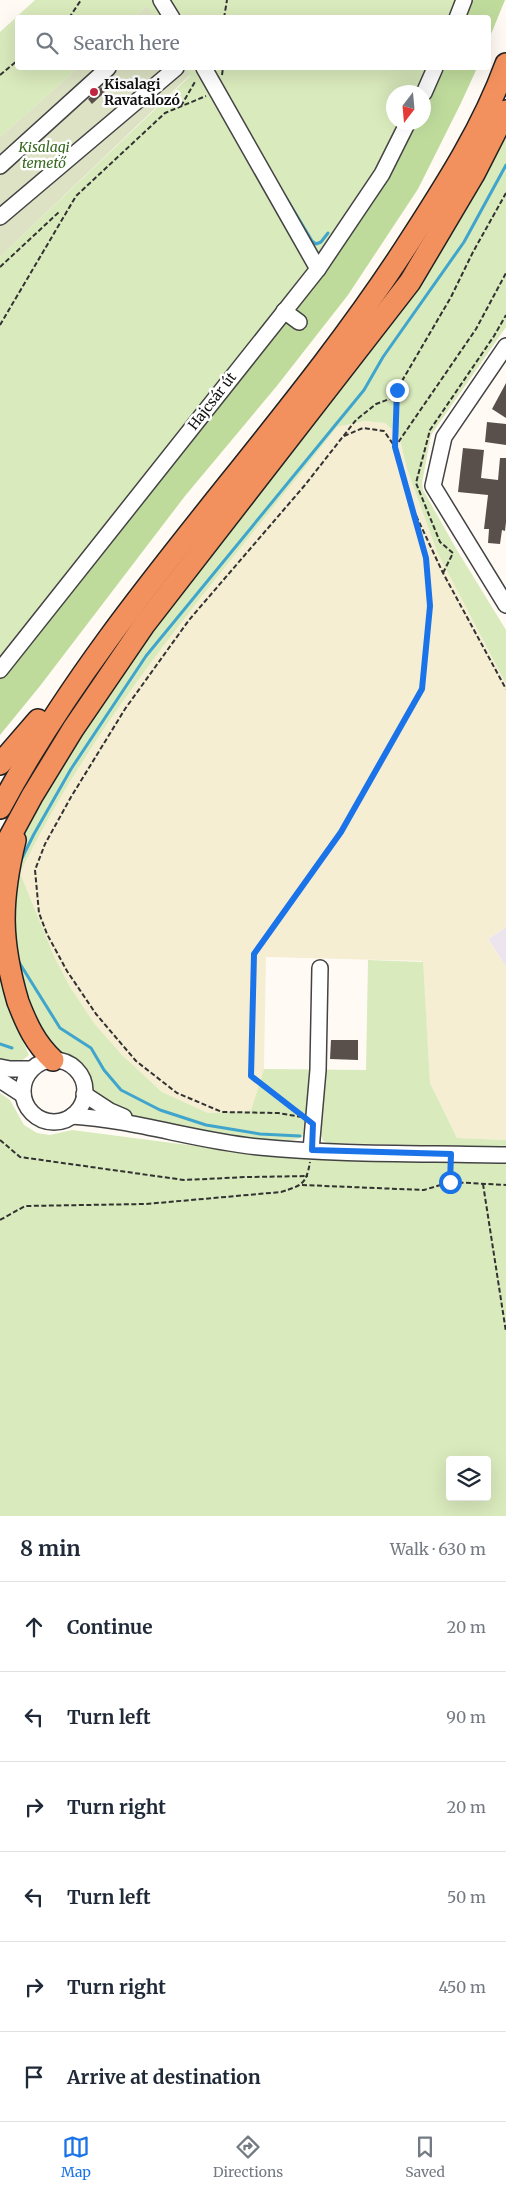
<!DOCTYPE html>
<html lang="en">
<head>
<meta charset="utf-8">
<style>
  :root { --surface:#fff; --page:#f2f2f3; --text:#1f2937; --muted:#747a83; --line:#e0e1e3; --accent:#1a73e8 }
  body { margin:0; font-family:Merriweather,serif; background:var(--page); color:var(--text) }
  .controls { position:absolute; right:15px; bottom:15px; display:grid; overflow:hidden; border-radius:5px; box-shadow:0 5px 20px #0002 }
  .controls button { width:45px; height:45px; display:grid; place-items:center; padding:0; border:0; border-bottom:1px solid var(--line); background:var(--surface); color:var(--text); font:25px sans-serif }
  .compass { position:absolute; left:386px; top:85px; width:45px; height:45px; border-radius:50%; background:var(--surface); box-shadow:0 5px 20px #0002; rotate:196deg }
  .stop { position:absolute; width:15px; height:15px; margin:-11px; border:4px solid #1a73e8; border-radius:50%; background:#fff }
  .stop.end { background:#1a73e8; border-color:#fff; box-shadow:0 1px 5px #0008 }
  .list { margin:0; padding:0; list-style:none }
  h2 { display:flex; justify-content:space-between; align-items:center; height:65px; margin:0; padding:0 20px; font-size:21px }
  h2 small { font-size:16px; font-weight:400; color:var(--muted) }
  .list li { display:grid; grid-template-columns:32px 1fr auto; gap:15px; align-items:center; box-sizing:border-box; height:90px; padding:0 20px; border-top:1px solid var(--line) }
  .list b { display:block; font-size:19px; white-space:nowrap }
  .list em { font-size:16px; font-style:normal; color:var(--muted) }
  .icon { flex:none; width:28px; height:28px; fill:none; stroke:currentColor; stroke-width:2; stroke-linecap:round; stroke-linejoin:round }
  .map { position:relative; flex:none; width:506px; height:1516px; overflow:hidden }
  .search { position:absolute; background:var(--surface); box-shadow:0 5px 20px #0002; left:15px; right:15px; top:15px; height:55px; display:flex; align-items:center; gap:12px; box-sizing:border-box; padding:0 18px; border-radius:5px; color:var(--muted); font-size:19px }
  .sheet { height:605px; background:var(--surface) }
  nav { display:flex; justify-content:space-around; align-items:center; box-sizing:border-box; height:70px; border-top:1px solid var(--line); background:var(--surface); font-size:14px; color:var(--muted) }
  nav a { display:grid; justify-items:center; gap:2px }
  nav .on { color:var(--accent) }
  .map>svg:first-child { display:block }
</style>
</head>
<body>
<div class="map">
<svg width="506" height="1516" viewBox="0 0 506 1516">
  <rect width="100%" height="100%" fill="#fffbf4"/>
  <path fill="#ece5ee" d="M 506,927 L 506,967 L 488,939 Z"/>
  <path fill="#f5eed3" d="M 364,421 L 385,423 L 399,436 L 407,469 L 437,552 L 506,684 L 506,927 L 488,939 L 506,967 L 506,1140 L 457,1138 L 430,1083 L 422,961 L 266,957 L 264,1069 L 252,1111 L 208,1113 L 162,1092 L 122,1055 L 94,1023 L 70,987 L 54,956 L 20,873 L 37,837 L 75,771 L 151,659 L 337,427 Z"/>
  <g fill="#d9eabc" fill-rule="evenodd">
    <path d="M 35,0 L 471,0 L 464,18 L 154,18 L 147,6 L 134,17 L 18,18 L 18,68 L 78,68 L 0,137 L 0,32 Z"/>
    <path d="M 185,68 L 443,68 L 424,109 L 424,92 L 394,92 L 394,122 L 417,123 C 392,175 358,222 325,269 L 0,678 L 0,257 L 190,76 Z"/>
    <path d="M 506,120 L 506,327 L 431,435 L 422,483 L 423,490 L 457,550 L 506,630 L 506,684 L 437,552 L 407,469 L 399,436 L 385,423 L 364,421 L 337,427 C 225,571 100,707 20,873 L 54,956 L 70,987 L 94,1023 L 122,1055 L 162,1092 L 208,1113 L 251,1111 L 264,1069 L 366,1070 L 368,960 L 423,962 L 430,1083 L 457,1138 L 506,1140 L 506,1147 L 328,1143 L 323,1141 L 321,1135 L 307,1134 C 294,1149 211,1136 190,1132 C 168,1128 145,1121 123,1113 C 113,1109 103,1101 93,1096 C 83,1064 80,1062 49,1051 L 11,972 L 17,854 L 38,799 L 147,631 L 284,452 Z"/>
    <path d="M 0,980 L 11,1016 L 29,1055 L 16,1065 L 0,1061 Z"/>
    <path d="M 0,1093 L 10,1100 L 24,1125 L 37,1133 L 50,1135 L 72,1130 L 258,1154 L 311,1158 L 506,1164 L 506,1516 L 0,1516 ZM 450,1460 L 487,1460 L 487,1497 L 450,1497 Z"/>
  </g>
  <g fill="#bfdb9c">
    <path d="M 471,0 L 505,0 L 489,39 L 488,18 L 464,18 Z"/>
    <path d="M 443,68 L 477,68 L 461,103 L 418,189 L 348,295 L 276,387 L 185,496 L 40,686 L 0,735 L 0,678 L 325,269 L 403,151 L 417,123 L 424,122 L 424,109 Z"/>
  </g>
  <g fill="#dce2c3">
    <path d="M 147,6 L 154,17 L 134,17 Z"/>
    <path d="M 78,68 L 185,68 L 190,75 L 0,257 L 0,137 Z"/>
  </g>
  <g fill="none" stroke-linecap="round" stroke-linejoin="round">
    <g stroke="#40a5cd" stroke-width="3">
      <path d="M 285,196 L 312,241 L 316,244 L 321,242 L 328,233"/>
      <path d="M 20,862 L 34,834 L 71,769 L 146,656 L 364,390 L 383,357 L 464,242 L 506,165"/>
      <path d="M 17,959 L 60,1028 L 91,1048 L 104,1070 L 121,1090 L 160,1110 L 206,1125 L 260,1134 L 300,1136"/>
      <path d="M 0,1044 L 12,1048"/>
    </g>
  </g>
  <g fill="#59504c">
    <path d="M 101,87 L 105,92 L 92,104 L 88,99 Z"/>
    <path d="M 506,383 L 506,418 L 492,409 Z"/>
    <path d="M 487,422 L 506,424 L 506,445 L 485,442 Z"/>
    <path d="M 463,448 L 484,450 L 481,478 L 498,480 L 500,458 L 506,458 L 506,522 L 505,531 L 502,530 L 500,544 L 488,543 L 489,529 L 484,529 L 488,495 L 458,492 Z"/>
    <path d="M 331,1040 L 358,1040 L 358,1060 L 330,1059 Z"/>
  </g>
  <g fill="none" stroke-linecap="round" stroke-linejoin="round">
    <defs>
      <g id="minor">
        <path d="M 161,0 L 172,18"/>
        <path d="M 457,18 L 464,0"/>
        <path d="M 204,68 L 318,269"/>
        <path d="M 424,93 L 435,68"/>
        <path d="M 0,166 L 108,68"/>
        <path d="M 0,217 L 176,68"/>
        <path d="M 284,311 L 299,322"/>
        <path d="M 506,346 L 444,437 L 433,486 L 506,605"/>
        <path d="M 0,670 L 318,269 L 382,174 L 408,122"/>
        <circle cx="54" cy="1091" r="31"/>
        <path d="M 0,1067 L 10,1069 L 32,1069"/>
        <path d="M 0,1080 L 23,1095"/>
        <path d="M 84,1094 L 110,1111 L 124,1117"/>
        <path d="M 72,1116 C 136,1120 196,1141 259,1147 C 341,1155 424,1153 506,1155"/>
        <path d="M 311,1150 L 318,1070 L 320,968"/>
      </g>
      <g id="highway">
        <path d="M 0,764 L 38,720"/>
        <path d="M 0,808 C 111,601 285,436 411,239 C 447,183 483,127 506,64"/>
        <path d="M 15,840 C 0,902 0,941 18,1002 C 27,1025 35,1043 53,1060"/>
        <path d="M 0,855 L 32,796 L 73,729 L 144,625 L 410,282 L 474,174 L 506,111"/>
      </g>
    </defs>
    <use href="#minor" stroke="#434343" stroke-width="18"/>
    <use href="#highway" stroke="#212121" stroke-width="24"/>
    <g stroke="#323232" stroke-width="2" stroke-dasharray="5 2.5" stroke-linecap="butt">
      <path d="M 69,18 L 81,0"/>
      <path d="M 224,18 L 227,0"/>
      <path d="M 0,75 L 18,60"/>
      <path d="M 222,75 L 223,68"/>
      <path d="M 181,106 L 196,80"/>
      <path d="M 0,267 L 59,212"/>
      <path d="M 0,325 L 76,196 L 165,113 L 206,96"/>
      <path d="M 344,436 L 363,428 L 384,431 L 395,447 L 476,329 L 506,273"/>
      <path d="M 413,509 L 443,573 L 506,689"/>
      <path d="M 443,573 L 453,553 L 440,542 L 416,483 L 430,430 L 494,336 L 506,315"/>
      <path d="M 301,1114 L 251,1076 L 254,954 L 341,832 L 422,689 L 430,606 L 426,558 L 395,447 L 397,390"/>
      <path d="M 302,1117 L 278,1113 L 222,1112 L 177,1093 L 136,1061 L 96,1014 L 67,971 L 47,934 L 39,913 L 35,870 L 45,844 L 71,797 L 125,709 L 189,620 L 305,485 L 356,420 L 376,404 L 392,398 L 451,297 L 473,252 L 506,193"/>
      <path d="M 0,1140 L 20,1157 L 184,1180 L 247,1177 L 308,1176"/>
      <path d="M 451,1182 L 506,1185"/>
      <path d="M 483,1184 L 506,1332"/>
      <path d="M 302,1185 L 424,1190 L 450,1182 L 450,1166"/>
      <path d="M 0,1220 L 25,1206 L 146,1204 L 281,1192 C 302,1185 306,1185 310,1162"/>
    </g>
    <use href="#minor" stroke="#fff" stroke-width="15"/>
    <use href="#highway" stroke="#f3915e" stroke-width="21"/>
  </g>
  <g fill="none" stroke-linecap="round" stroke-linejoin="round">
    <path stroke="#1a73e8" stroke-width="6" d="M 397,390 L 395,447 L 426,558 L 430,606 L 422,689 L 341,832 L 254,954 L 251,1076 L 313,1124 L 312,1150 L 451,1154 L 450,1182"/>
  </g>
  <circle fill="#c02841" stroke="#fff" stroke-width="2" cx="94" cy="92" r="5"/>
  <g text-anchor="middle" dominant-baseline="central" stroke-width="5" stroke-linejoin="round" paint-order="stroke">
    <g font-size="14" font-weight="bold" fill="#101010" stroke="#fff" text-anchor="start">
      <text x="104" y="84">Kisalagi<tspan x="104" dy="16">Ravatalozó</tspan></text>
    </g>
    <g font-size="14" font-style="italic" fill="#376920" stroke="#fff">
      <text x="44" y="147">Kisalagi<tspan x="44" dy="16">temető</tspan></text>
    </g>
    <g font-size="14" fill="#101010" stroke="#fff">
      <text transform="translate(212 401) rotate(-52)">Hajcsár út</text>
    </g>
  </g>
</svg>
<div class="controls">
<button><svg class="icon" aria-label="layers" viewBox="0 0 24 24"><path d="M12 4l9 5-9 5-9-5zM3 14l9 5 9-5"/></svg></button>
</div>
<svg class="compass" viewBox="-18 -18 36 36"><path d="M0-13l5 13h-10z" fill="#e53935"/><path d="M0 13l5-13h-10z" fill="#747a83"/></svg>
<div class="stop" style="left:450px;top:1182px"></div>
<div class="stop end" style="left:397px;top:390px"></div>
<div class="search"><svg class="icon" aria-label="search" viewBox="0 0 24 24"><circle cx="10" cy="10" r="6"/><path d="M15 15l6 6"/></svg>Search here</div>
</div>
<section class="sheet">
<h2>8 min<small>Walk · 630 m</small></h2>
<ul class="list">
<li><svg class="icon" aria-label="ahead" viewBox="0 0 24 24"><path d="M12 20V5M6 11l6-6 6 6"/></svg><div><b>Continue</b></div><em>20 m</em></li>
<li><svg class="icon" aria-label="left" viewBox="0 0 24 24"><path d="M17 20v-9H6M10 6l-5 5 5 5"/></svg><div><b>Turn left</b></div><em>90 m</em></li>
<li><svg class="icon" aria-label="right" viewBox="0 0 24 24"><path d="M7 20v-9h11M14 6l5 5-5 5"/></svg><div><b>Turn right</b></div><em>20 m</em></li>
<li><svg class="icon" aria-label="left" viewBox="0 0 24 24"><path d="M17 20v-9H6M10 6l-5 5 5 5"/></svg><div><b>Turn left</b></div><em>50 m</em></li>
<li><svg class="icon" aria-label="right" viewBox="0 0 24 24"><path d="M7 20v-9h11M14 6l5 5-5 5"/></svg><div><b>Turn right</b></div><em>450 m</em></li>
<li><svg class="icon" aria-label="arrive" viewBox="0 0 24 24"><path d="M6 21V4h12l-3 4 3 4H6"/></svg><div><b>Arrive at destination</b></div></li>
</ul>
</section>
<nav>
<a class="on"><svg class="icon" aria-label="map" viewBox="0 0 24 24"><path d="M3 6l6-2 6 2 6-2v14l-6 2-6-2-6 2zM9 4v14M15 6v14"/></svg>Map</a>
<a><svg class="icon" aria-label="directions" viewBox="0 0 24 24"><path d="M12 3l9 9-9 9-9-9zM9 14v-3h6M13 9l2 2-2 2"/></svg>Directions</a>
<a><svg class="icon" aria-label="saved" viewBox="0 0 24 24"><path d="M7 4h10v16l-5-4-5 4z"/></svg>Saved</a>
</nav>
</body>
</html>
